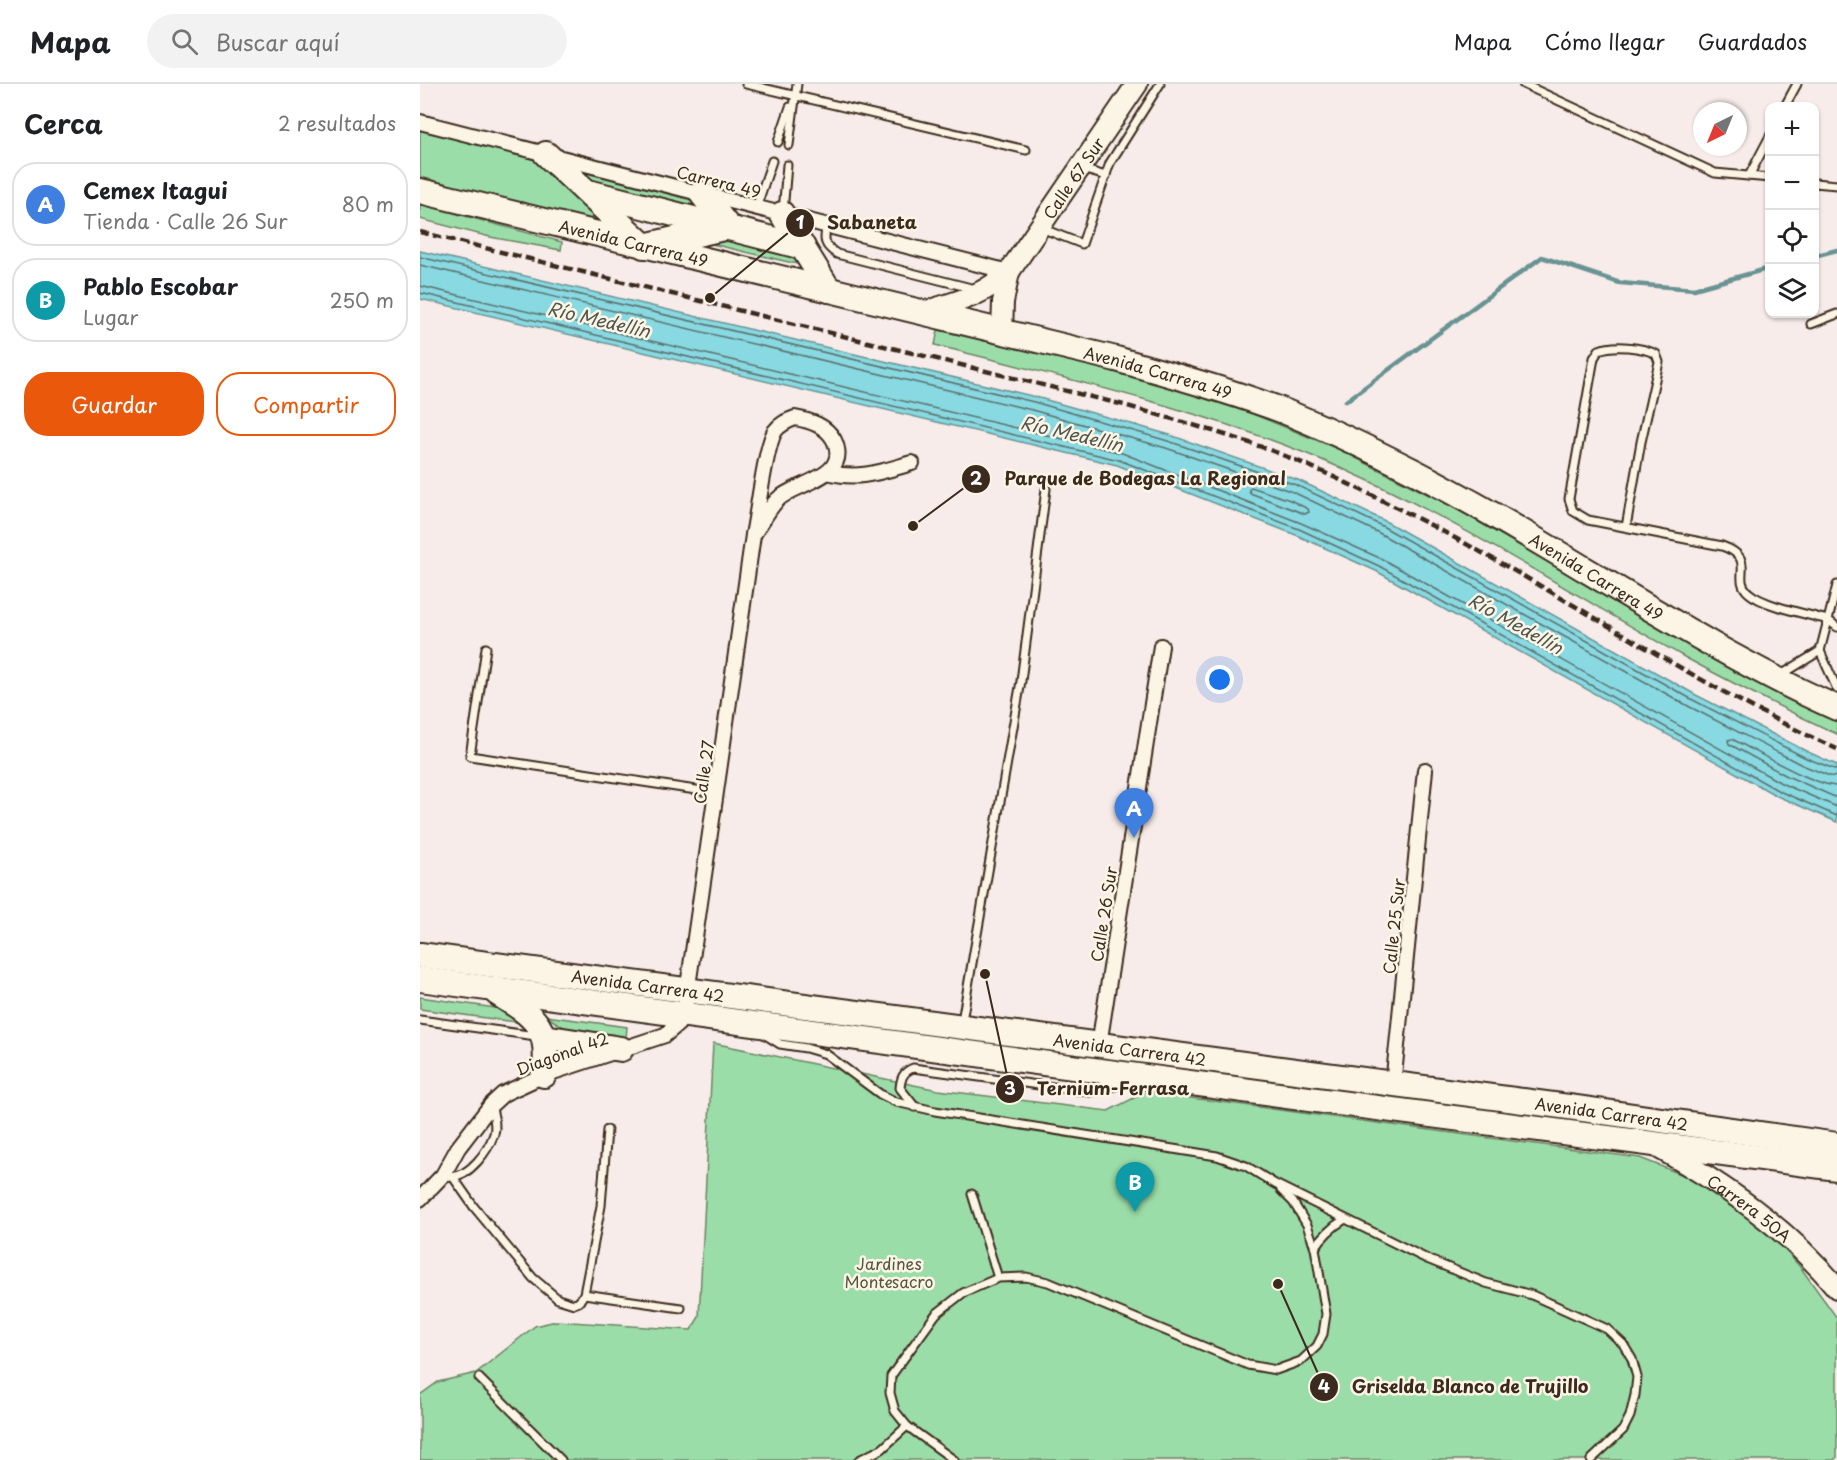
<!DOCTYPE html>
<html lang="es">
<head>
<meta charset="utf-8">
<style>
  :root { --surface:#fff; --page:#f2f2f2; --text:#202124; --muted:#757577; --line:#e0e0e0; --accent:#ea580c }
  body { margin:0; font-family:"Playpen Sans",sans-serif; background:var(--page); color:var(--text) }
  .controls { position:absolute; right:18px; top:18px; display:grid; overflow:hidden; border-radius:12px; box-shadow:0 2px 4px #0004 }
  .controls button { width:54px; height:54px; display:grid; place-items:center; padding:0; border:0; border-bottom:2px solid var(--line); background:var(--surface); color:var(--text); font:30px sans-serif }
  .compass { position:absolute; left:1273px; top:18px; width:54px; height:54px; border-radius:50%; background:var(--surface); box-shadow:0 2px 4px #0004; rotate:223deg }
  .you { position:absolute; left:800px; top:596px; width:21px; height:21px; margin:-15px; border:4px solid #fff; border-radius:50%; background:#1a73e8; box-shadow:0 0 0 9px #1a73e833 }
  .badge { display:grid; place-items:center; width:39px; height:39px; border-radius:50%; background:var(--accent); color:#fff; font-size:20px; font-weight:700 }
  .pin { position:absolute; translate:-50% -50px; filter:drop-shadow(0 2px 3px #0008) }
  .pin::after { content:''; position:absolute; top:32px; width:21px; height:18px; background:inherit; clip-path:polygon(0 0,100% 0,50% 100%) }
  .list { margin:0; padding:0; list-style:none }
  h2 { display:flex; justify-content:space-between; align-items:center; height:78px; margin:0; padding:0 24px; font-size:26px }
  h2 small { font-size:20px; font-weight:400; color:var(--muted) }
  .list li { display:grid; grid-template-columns:39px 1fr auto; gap:18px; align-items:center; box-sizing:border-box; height:84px; margin:0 12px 12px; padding:0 12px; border:2px solid var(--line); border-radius:24px }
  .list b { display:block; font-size:22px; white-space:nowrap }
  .list p { margin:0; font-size:20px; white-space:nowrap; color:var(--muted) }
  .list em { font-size:20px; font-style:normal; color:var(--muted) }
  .actions { display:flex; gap:12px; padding:18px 24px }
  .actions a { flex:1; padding:14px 0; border:2px solid var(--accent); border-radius:24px; text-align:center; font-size:21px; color:var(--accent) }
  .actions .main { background:var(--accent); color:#fff }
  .icon { flex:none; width:33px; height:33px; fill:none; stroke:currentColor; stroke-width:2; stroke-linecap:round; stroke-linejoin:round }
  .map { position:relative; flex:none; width:1417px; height:1376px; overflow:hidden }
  header { display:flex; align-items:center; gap:36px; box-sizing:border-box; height:84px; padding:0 30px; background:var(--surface); border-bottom:2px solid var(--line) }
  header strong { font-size:28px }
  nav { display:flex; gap:33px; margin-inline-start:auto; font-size:21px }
  .search { width:420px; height:54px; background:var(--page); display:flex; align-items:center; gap:15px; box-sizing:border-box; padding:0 21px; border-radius:33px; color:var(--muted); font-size:22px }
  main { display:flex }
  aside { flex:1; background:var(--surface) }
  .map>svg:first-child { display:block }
</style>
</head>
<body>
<header>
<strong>Mapa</strong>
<div class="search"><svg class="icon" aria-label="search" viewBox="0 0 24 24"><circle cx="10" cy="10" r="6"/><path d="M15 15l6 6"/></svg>Buscar aquí</div>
<nav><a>Mapa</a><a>Cómo llegar</a><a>Guardados</a></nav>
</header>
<main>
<aside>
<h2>Cerca<small>2 resultados</small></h2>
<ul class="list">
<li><span class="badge" style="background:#3f7fe0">A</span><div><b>Cemex Itagui</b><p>Tienda · Calle 26 Sur</p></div><em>80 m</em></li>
<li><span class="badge" style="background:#0f9aa8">B</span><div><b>Pablo Escobar</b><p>Lugar</p></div><em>250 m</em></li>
</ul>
<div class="actions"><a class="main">Guardar</a><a>Compartir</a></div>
</aside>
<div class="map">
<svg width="1417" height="1376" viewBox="0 0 1417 1376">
  <rect width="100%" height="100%" fill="#f7ece9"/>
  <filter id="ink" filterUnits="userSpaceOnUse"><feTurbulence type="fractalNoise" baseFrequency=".0167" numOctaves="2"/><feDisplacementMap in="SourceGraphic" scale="12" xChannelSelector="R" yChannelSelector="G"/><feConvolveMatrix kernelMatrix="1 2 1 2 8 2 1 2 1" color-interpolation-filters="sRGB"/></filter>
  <g filter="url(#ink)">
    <g fill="#9bdda8" stroke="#6b8463" stroke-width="1.5">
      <path d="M 0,44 L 122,75 L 191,143 L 0,93 Z"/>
      <path d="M 153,79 L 269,108 L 282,126 L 174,101 Z"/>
      <path d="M 0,120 L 142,158 L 141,166 L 70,153 L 0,135 Z"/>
      <path d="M 311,151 L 365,165 L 381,181 L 288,159 Z"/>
      <path d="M 518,246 L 720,293 L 833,330 L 918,365 L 1031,422 L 1317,587 L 1417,638 L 1417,650 C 1366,626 1316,601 1266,574 C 1152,510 1042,438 923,385 C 792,327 652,296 515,261 Z"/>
      <path d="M 0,913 L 82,925 L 96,938 L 0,925 Z"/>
      <path d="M 126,932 L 207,943 L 206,955 L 151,948 Z"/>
      <path d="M 293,959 L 518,1006 L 688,1027 L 726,1008 L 1220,1074 L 1281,1098 L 1350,1149 L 1381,1184 L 1417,1234 L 1417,1373 L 1414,1376 L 0,1376 L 0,1311 L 18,1298 L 56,1289 L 115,1242 L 136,1237 L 271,1246 L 279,1233 Z"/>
    </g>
    <path fill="#88d9e1" stroke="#699393" stroke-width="1.5" d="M 0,167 L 616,313 L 750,351 L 878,396 L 965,437 L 1276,611 L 1388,668 L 1417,681 L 1417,738 L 1357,712 L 956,487 L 876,451 L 697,381 L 0,215 Z"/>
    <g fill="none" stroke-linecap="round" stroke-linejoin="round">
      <g stroke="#5a706c" stroke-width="1.5">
        <path d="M 0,173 L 614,318 L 748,357 L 876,401 L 962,442 L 1273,616 L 1386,674 L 1417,686"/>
        <path d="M 0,181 L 612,326 L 746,364 L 873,408 L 959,449 L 1270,623 L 1382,681 L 1410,692 L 1417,693"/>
        <path d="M 0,202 L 702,369 L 881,439 L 962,475 L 1363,700 L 1417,723"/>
        <path d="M 0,209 L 699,376 L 879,445 L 959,482 L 1359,707 L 1417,732"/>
        <path d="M 831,403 L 870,416 L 888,425 L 889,428 L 885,430 L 830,409 L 829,406 Z"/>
        <path d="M 1417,702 C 1393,701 1336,667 1312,655 L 1308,656 L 1309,660 L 1367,692 L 1417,714"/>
      </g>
      <g stroke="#699393" stroke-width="4.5">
        <path d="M 1394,172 L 1417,166"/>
        <path d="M 926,317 L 1122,173 L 1200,199 L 1274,205 L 1350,184"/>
      </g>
      <defs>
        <g id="lane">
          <path d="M 326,0 L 606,66"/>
          <path d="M 1103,0 L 1295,89 L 1350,94"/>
          <path d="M 1365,22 L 1377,0"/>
          <path d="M 358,58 L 370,23"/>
          <path d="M 369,61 L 377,0"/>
          <path d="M 662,85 L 686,92"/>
          <path d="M 1329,92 L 1350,52"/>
          <path d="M 1394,99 L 1417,101"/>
          <path d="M 336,124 L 352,77"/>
          <path d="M 363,128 L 367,81"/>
          <path d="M 407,142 C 403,155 404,162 417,170 L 555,205"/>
          <path d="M 621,144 L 662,160 L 690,79 L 740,0"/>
          <path d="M 1391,240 L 1417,230"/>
          <path d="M 1206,443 L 1221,358 L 1239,278 L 1236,270 C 1222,263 1194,260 1179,266 L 1174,274 L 1149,415 L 1153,427 L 1168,436 L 1302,462 C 1339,475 1310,493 1329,509 C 1344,522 1387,530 1408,536 L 1417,543"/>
          <path d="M 1417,501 L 1400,567 L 1417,605"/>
          <path d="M 66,564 L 50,672 L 296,709"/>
          <path d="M 1361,591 L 1400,567"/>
          <path d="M 0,936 L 116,952"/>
          <path d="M 542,937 L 601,597 L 626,405"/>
          <path d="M 344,950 L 360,960 L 386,964 L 406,970 L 460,1010 L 476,1018 L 515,1027 L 797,1072 L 826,1082 L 855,1100 L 1007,1175 L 1066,1199 L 1112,1211 L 1187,1245 L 1203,1260 L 1212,1275 L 1217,1293 L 1215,1311 L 1210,1332 L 1203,1346 L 1171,1376"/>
          <path d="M 495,1023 L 480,1004 C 481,994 483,988 493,984 L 670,1008 L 708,999"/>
          <path d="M 187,1046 L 181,1122 L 164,1210 L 261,1224"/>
          <path d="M 31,1093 C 50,1092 68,1067 74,1050 C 77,1040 73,1030 71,1021"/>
          <path d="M 33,1093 L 54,1123 L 113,1194 L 138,1215 L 154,1220 L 159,1218 L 164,1210"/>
          <path d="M 552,1110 L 578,1194"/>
          <path d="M 895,1164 C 903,1151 912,1143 925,1135"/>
          <path d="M 59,1294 L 141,1376"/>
          <path d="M 439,1376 L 462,1365 L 487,1342"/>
          <path d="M 534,1376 L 487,1342 L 475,1327 L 470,1309 L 471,1292 L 516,1230 L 543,1209 L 578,1194 L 606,1193 L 628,1198 L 828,1281 L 856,1286 L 881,1277 L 897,1262 L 903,1250 L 906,1230 L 895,1164 L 887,1141 L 873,1118 L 861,1106"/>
        </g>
        <g id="street">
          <path d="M 0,38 L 589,188"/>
          <path d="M 375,334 C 390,337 406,341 414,356 C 432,394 375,398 357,416 C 348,426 341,439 333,451 C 338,428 345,364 355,347 C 360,340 367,337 375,334 Z"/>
          <path d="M 408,388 C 438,397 463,387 492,379"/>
          <path d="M 679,961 L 741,562"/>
          <path d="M 973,1001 L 1005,686"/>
          <path d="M 0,1115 L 23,1091 L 38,1064 L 71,1021 L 83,1010 L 124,991 L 245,951 L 258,940 L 264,930 L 333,451"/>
        </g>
        <g id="secondary">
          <path id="s1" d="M 501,229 C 537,217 560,214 589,188 L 717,0"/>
          <path d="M 582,248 L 583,218 L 589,188"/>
          <path id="s2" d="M 1237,1063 C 1305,1101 1367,1144 1417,1204"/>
        </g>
        <g id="highway">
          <path d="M 126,70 L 224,162 L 308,143 L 282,110"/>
          <path id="s3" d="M 0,107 L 696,275 C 752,291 808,306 861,326 C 906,344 950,365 993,387 C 1137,461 1269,558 1417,624"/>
          <path d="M 168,108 L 383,163"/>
          <path d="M 362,130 L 409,206"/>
          <path id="s4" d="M 0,871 L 1156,1024 L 1417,1061"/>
          <path d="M 0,895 L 904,1017 L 1417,1084"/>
          <path d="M 77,909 C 114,932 132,943 124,991"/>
          <path d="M 124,953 L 201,965"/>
        </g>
      </defs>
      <use href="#lane" stroke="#3b2a1e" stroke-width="11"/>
      <use href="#street" stroke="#3b2a1e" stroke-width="18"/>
      <use href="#secondary" stroke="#3b2a1e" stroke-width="24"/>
      <use href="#highway" stroke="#3b2a1e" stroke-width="28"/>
      <use href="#lane" stroke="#fcf5e5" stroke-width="7"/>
      <use href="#street" stroke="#fcf5e5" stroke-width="14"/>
      <use href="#secondary" stroke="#fcf5e5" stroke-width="20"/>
      <use href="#highway" stroke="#fcf5e5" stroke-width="24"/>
      <path stroke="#3b2a1e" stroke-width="4.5" stroke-dasharray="9 4.5" stroke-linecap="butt" d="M 0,148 L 704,321 C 752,335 800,348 847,365 C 896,383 944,407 991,431 C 1136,504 1269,598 1417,665"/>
    </g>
  </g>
  <g text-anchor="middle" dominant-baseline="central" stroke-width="5" stroke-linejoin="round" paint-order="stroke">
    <g font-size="16" fill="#3b2a1e" stroke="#fcf5e5">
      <text stroke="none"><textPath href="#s1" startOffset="212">Calle 67 Sur</textPath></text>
      <text transform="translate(299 97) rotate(14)">Carrera 49</text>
      <text stroke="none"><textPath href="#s3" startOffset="220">Avenida Carrera 49</textPath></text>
      <text stroke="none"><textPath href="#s3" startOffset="760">Avenida Carrera 49</textPath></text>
      <text stroke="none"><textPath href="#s3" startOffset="1246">Avenida Carrera 49</textPath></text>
      <text transform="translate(283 688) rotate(-82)">Calle 27</text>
      <text transform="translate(683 830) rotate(-81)">Calle 26 Sur</text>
      <text transform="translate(973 842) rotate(-84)">Calle 25 Sur</text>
      <text stroke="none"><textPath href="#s4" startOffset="230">Avenida Carrera 42</textPath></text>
      <text stroke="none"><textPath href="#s4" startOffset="716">Avenida Carrera 42</textPath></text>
      <text transform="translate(142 969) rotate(-20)">Diagonal 42</text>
      <text stroke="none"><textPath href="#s4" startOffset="1202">Avenida Carrera 42</textPath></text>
      <text stroke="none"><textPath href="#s2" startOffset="111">Carrera 50A</textPath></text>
    </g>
    <g font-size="16" fill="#535740" stroke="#fcf5e5">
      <text x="469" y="1179">Jardines<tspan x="469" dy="18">Montesacro</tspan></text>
    </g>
    <g font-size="18" font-style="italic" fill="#4e564f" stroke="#fcf5e5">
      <text transform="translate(179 235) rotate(13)">Río Medellín</text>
      <text transform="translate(652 349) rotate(13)">Río Medellín</text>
      <text transform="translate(1096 539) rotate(29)">Río Medellín</text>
    </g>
  </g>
  <path fill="none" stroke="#3b2a1e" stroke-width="2" d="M290 214L380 139M493 442L556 395M565 890L590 1005M858 1200L904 1303"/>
  <g fill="#3b2a1e" stroke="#fcf5e5" stroke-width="2">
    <circle cx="290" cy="214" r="6"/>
    <circle cx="493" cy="442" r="6"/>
    <circle cx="565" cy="890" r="6"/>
    <circle cx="858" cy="1200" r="6"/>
    <circle cx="380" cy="139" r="15"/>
    <circle cx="556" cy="395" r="15"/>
    <circle cx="590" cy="1005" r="15"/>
    <circle cx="904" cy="1303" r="15"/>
  </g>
  <g font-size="18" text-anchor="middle" font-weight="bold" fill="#fff">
    <text x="380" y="145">1</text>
    <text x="556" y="401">2</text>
    <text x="590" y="1011">3</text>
    <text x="904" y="1309">4</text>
  </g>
  <g font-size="18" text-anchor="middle" font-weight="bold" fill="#3b2a1e" stroke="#fcf5e5" stroke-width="5" stroke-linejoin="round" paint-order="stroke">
    <text x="452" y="145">Sabaneta</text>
    <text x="725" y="401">Parque de Bodegas La Regional</text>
    <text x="693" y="1011">Ternium-Ferrasa</text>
    <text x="1050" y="1309">Griselda Blanco de Trujillo</text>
  </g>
</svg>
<div class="controls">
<button>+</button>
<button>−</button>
<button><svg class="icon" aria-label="locate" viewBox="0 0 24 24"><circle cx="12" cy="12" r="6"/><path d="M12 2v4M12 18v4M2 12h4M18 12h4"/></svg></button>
<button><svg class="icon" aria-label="layers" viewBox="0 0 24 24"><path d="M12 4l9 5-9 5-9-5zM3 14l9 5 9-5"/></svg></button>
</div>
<svg class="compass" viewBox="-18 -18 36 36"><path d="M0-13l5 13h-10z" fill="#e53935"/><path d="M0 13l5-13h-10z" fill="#757577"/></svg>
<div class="you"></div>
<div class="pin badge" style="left:714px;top:754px;background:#3f7fe0">A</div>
<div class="pin badge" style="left:715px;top:1128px;background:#0f9aa8">B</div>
</div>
</main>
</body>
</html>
